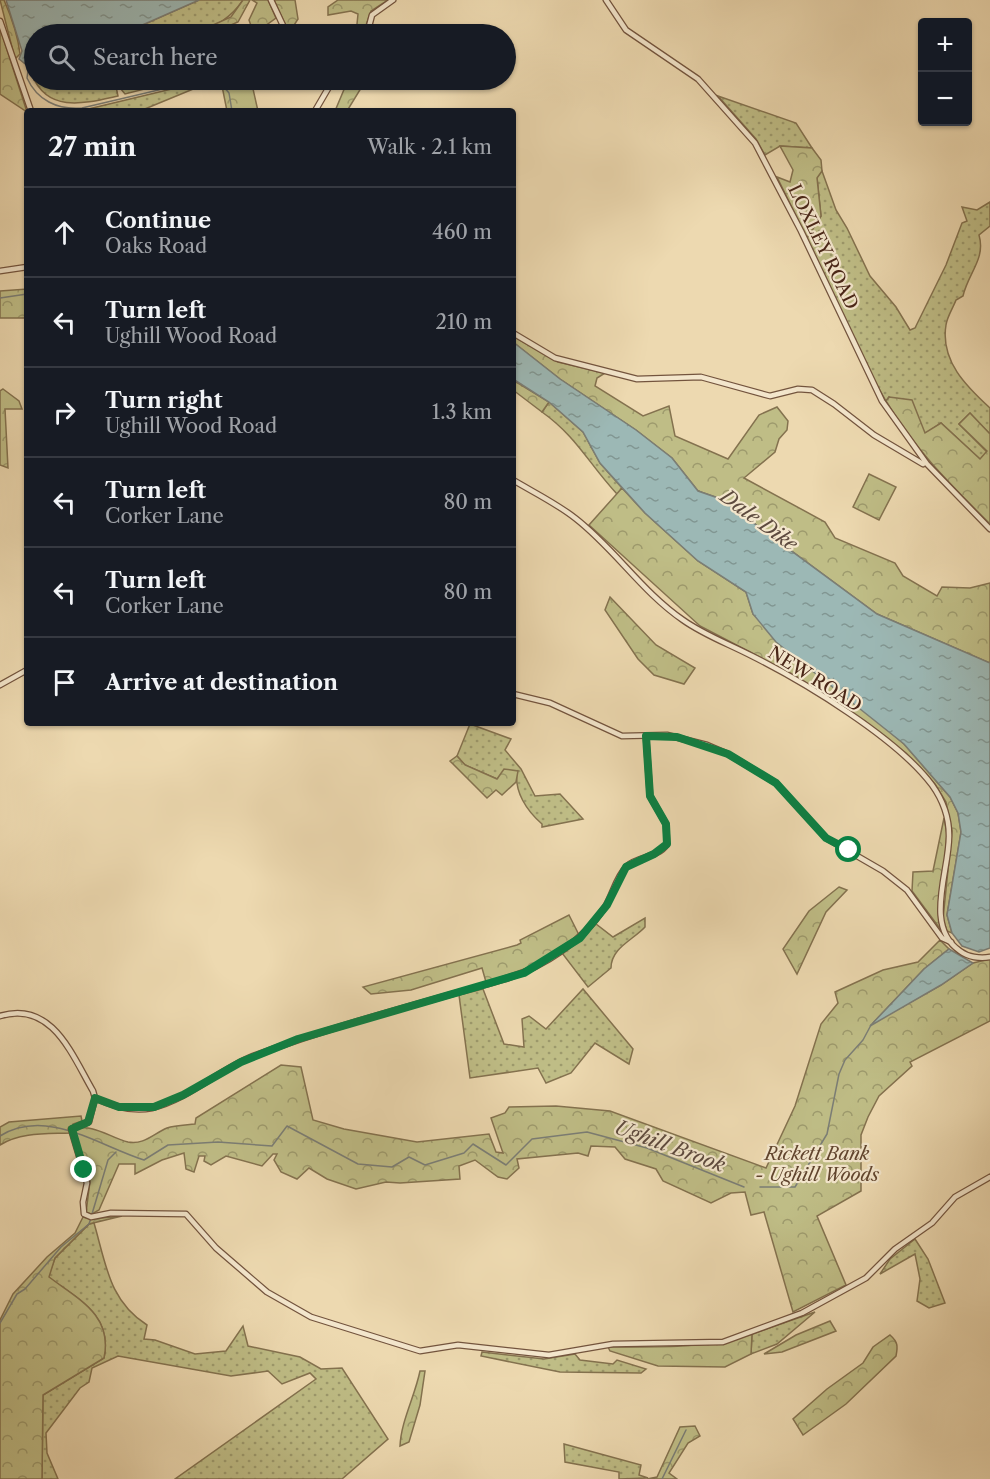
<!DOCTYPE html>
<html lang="en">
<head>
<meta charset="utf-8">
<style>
  :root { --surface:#171b24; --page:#242831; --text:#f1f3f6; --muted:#9ea1a6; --line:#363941 }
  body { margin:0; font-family:"Libre Caslon Text",serif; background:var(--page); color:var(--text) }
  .controls { position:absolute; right:18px; top:18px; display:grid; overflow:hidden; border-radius:6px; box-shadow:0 2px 4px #0004 }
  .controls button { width:54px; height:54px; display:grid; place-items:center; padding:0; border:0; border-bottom:2px solid var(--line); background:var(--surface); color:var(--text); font:30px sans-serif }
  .stop { position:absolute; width:18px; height:18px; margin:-14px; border:4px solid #0b8043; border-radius:50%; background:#fff }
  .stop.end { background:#0b8043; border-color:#fff; box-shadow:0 2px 6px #0008 }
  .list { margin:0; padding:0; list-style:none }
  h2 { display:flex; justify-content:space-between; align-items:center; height:78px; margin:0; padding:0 24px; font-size:26px }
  h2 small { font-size:20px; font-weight:400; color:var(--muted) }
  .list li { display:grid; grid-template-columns:39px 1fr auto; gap:18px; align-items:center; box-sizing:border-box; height:90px; padding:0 24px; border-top:2px solid var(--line) }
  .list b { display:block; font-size:22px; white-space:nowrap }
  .list p { margin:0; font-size:20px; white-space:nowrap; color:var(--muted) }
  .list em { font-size:20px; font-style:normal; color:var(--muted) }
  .icon { flex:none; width:33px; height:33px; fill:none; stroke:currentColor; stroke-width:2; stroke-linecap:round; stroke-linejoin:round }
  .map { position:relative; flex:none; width:990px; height:1479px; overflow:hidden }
  .search { position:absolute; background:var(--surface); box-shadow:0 2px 4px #0004; left:24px; top:24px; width:492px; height:66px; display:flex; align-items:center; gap:15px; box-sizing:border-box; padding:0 21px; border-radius:33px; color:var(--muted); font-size:22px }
  .panel { position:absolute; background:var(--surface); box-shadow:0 2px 4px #0004; left:24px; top:108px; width:492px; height:618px; border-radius:6px }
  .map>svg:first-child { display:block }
</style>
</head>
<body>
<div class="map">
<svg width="990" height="1479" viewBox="0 0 990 1479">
  <defs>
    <pattern id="grass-dots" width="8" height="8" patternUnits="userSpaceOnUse" patternTransform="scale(1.5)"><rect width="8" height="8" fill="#bfbd86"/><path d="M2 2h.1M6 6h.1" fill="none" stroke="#9d9a6d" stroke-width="1.8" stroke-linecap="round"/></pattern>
    <pattern id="forest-crowns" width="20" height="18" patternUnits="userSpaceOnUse" patternTransform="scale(1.5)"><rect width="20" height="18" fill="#bfbd86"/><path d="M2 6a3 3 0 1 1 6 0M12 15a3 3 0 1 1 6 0" fill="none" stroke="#9d9a6d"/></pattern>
    <pattern id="water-ripples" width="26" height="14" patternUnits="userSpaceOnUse" patternTransform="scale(1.5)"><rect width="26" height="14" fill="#9cb8b5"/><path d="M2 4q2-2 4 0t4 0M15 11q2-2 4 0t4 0" fill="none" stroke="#819692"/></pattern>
  </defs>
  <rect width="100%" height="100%" fill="#edd9b0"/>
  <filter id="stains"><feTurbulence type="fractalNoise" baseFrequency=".00333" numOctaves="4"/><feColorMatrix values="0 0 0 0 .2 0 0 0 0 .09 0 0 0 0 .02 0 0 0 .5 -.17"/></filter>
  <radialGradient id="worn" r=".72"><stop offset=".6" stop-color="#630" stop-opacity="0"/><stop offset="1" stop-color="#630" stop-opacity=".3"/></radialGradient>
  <g fill="url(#grass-dots)" stroke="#84724f" stroke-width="1.5">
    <path d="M 199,0 L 243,0 C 214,43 168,34 122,34 Z"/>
    <path d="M 34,74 L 34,80 L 180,80 L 125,94 L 115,82 L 118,96 C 86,103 48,114 32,75 Z"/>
    <path d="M 209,80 L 215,80 L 140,111 L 80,111 Z"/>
    <path d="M 718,96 L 796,123 L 812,148 L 780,146 L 765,155 L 756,139 Z"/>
    <path d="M 822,171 L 836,210 L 847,228 L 870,276 L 896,307 L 910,330 L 915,328 L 946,265 L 962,223 L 967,221 L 962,207 L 977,210 L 990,202 L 990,226 L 979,235 C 986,259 968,273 963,296 L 956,300 C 953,308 947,317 946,325 C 940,361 967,387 990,408 L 990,434 L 970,413 L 959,424 L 987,452 L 981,460 L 941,423 L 925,434 L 889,397 L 886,401 L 874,380 L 807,238 L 821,216 L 817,177 Z"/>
    <path d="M 549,402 L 583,432 L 600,463 L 622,488 L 617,494 C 589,464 577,437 542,412 Z"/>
    <path d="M 470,724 L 511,739 L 505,750 L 521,769 L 535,796 L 560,794 L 583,819 L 542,827 L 542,824 C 527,811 514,792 517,771 L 497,779 L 465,765 L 457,756 Z"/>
    <path d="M 645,918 L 645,927 C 633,940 611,948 611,968 L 588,987 L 562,953 L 582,939 L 596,924 L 613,937 Z"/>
    <path d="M 483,989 L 504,1044 L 524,1047 L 522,1019 L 529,1016 L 546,1029 L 583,989 L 633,1049 L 629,1064 L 595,1043 L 571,1073 L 546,1083 L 538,1068 L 470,1078 L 459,995 Z"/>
    <path d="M 94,1223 C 106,1264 109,1301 147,1325 L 144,1339 L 155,1340 L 195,1354 L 226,1351 L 243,1326 L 248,1346 L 300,1357 L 321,1369 L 342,1368 L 388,1439 L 342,1479 L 175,1479 L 316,1379 L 310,1373 L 282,1384 L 268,1371 L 231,1376 L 118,1356 L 92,1368 L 89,1382 L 80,1388 L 46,1433 L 47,1453 L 58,1479 L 42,1479 L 43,1395 L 104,1358 C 113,1315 78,1299 48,1277 L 55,1258 L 89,1224 Z"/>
    <path d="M 915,1239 L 928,1259 L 945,1303 L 929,1308 L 917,1301 L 920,1279 L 915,1254 L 880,1274 L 890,1259 Z"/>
    <path d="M 815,1312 L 777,1344 L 751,1354 L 752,1334 Z"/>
    <path d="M 482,1352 L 544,1359 L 575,1354 L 580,1360 L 613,1364 L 617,1360 L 646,1369 L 641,1373 L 560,1372 L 481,1356 Z"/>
    <path d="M 564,1444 L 641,1465 L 639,1475 L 648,1478 L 619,1479 L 619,1472 L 565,1462 Z"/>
  </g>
  <g fill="url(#forest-crowns)" stroke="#84724f" stroke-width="1.5">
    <path d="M 0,0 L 4,0 C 11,16 18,36 20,54 L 15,59 Z"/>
    <path d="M 243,0 L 250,0 L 238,22 L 210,34 L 193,34 L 231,17 Z"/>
    <path d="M 252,0 L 268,0 L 276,18 L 254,34 L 249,20 L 257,3 Z"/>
    <path d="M 274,0 L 295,0 L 298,19 L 289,33 Z"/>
    <path d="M 338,0 L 388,0 L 371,11 L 363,34 L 356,34 L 358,14 L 351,11 L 328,15 L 328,7 Z"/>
    <path d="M 0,28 L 27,112 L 0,94 Z"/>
    <path d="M 225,80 L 251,80 L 258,111 L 227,111 L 222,86 Z"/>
    <path d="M 348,80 L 366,80 L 347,111 L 335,111 Z"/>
    <path d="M 780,146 L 812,148 L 821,160 L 822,171 L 817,178 L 821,216 L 807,238 L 777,177 L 790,182 L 793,170 Z"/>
    <path d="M 27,289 L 27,318 L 0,318 L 0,291 Z"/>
    <path d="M 513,336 L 558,362 L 605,373 L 597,378 L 595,386 L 643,416 L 669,406 L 675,436 L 728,459 L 759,415 L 777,407 L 788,421 L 787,430 L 779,439 L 775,452 L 744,478 L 825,522 L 835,538 L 895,563 L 903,576 L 937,596 L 942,587 L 970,588 L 990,583 L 990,663 L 877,614 L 721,499 L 698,491 L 672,458 L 636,430 L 560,379 L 513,342 Z"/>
    <path d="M 513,380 L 549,402 L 542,412 L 513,390 Z"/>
    <path d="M 3,389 L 19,401 L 22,409 L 5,409 L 8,468 L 0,465 L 0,391 Z"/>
    <path d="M 889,397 L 912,400 L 925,433 L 941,423 L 980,459 L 987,451 L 959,424 L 970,413 L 990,434 L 990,524 C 952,486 914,449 886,401 Z"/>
    <path d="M 869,474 L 896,487 L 879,520 L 853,507 Z"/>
    <path d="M 622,488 L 645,513 L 698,561 L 746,592 L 753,614 L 904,744 L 950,797 L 958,813 L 961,832 L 947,915 L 952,933 L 947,931 L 943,919 L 952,831 L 946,802 L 935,784 L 906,753 L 836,702 L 796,676 L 700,626 L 589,525 Z"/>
    <path d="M 610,597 L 656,645 L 695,668 L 684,684 L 654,675 L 638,659 L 605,610 Z"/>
    <path d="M 457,756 L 465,765 L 497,779 L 504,769 L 518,771 L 516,782 L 502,795 L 496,790 L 487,798 L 450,761 Z"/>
    <path d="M 944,818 L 947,834 L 939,920 L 941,930 L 912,891 L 913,872 L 933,871 Z"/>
    <path d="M 839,887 L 847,890 L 826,912 L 797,974 L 783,949 L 809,911 Z"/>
    <path d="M 569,915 L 579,935 L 530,967 L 486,982 L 482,968 L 411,990 L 371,994 L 363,987 L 517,945 L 521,943 L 520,940 Z"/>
    <path d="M 940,940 L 949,949 L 924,969 L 873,1023 L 941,985 L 973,963 L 990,959 L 990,1021 L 910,1062 L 912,1066 L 879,1096 L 868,1117 L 861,1135 L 861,1191 L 817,1216 L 846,1285 L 793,1312 L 764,1212 L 751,1215 L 745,1192 L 731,1193 L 711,1203 L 663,1181 L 656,1169 L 625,1159 L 615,1147 L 591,1146 L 588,1156 L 578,1153 L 517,1159 L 519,1168 L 507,1179 L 498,1177 L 475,1160 L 459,1166 L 460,1179 L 400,1183 L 386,1182 L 356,1189 L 327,1179 L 309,1168 L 297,1179 L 281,1172 L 274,1160 L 277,1154 L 273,1154 L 262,1166 L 226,1156 L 211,1165 L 204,1161 L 205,1156 L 199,1156 L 194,1172 L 186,1169 L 184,1153 L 162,1160 L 135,1174 L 135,1164 L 119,1164 L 99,1210 L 92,1214 L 86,1213 L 90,1181 L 73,1130 C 92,1122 110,1138 128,1142 C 144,1145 153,1134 167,1128 C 175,1125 187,1125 195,1124 L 196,1118 L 281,1065 L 301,1067 L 313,1120 L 344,1129 L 417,1142 L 489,1134 L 496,1152 L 503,1153 L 491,1118 L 505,1113 L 509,1107 L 556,1106 L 610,1111 L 766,1168 L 795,1106 L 821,1024 L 838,1003 L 835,992 L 883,970 L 918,962 Z"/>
    <path d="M 81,1116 L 82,1121 L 73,1124 L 70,1133 C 47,1134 21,1132 0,1145 L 0,1127 L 9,1122 Z"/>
    <path d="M 122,1216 L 89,1224 L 55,1258 L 49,1277 C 78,1299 113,1315 104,1358 L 43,1395 L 42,1479 L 0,1479 L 0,1320 L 13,1294 L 47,1257 L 75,1233 L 83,1217 L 91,1219 Z"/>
    <path d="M 830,1321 L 836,1331 L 782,1352 L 764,1354 L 796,1335 Z"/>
    <path d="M 752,1334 L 751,1354 L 725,1367 L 658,1366 L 610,1351 L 608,1347 C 657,1347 704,1349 752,1334 Z"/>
    <path d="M 890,1335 C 898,1342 898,1346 896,1356 L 846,1404 L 803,1435 L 793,1419 L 827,1389 L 863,1363 L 873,1347 Z"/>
    <path d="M 420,1371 L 425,1371 L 420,1405 L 409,1442 L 400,1446 C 401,1421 415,1396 420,1371 Z"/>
    <path d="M 695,1426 L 700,1436 L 688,1443 L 669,1473 L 677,1479 L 647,1479 L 657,1477 L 680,1427 Z"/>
  </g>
  <g fill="url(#water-ripples)" stroke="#7b7e76" stroke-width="1.5">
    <path d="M 6,0 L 199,0 L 122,34 L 34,34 L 34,71 L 19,59 L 22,51 Z"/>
    <path d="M 513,342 L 560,379 L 636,430 L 672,458 L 698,491 L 721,499 L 877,614 L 990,663 L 990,948 L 979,952 L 962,946 L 952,933 L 947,915 L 961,832 L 958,813 L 950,797 L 904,744 L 776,642 L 753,614 L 746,592 L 698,561 L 645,513 L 600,463 L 583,432 L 549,402 L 513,379 Z"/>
    <path d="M 949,949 L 973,963 L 941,985 L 870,1026 L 924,969 Z"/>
  </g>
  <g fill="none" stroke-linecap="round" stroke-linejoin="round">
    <g stroke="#7b7e76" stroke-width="1.5">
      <path d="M 29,64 L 27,78 C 37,100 57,110 82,108 L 201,80"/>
      <path d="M 218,80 L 229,93 L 232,111"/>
      <path d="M 0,298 L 27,294"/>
      <path d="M 0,1136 C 47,1107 99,1146 144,1160 L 168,1145 L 218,1142 L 272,1146 L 287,1126 L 358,1164 L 392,1167 L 409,1157 L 425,1165 L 464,1153 L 473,1144 L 506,1165 L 532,1139 L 587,1132 L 647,1148 L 744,1187"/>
      <path d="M 760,1187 L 795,1187 L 827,1134 L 839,1074 L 845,1060 L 863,1040 L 871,1025"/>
      <path d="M 92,1214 L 108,1160 L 116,1152"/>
      <path d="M 0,1323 L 17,1294 L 25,1289 L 61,1247 L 89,1224 L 91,1218"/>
      <path d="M 662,1479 L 686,1430"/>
    </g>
    <defs>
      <g id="minor">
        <path d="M 271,0 L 287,34"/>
        <path d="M 606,0 L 626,30 L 698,79 L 755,143 L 801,231 L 882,401 L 927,464 L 990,529"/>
        <path d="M 0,21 L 31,111"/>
        <path d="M 367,34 L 372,15 L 393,0"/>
        <path d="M 315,111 L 333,80"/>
        <path d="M 0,271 L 27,267"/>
        <path d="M 513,333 L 555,358 L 637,379 L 701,377 L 770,396 L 798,389 L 812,390 L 834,404 L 874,435 L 923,464"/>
        <path d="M 513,480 C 533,492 556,503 575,518 C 614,548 642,592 683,620 C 704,635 729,644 752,656 C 804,682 897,738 932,785 C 942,799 949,817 949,835 C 950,870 923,926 960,951 C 968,957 980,959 990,957"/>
        <path d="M 0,685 L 27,670"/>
        <path d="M 513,694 L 550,703 L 622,736 L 667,735 L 707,745 L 728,754 L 776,783 L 826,838 L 883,871 L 907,890 L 942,938 L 951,942"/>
        <path d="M 0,1016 C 52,1000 72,1055 93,1091 L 95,1098 L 89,1122 L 71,1129 L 87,1183 L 83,1202 L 84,1214 L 91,1217 L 111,1213 L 186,1214 L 216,1248 L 267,1292 L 311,1317 L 420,1351 L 458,1345 L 549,1355 L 613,1344 L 723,1342 L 802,1313 L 866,1278 L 895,1249 L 932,1223 L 955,1197 L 990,1177"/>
        <path d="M 95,1098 C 112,1106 133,1112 152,1108 C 189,1099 218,1070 253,1056 C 336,1025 421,1003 506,979 C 545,966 582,942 605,907 C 613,894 616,877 627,866 C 638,856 658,858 667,844 L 666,824 L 650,796 L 646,736"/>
      </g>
    </defs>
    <use href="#minor" stroke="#73543e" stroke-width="7"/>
    <use href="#minor" stroke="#f3e6cc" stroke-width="4.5"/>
  </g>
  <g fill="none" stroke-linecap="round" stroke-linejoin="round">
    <path stroke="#0b8043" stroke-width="8" d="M 84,1170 L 72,1129 L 88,1122 L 95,1098 L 119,1107 L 154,1107 L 183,1095 L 241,1062 L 298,1039 L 524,973 L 580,938 L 607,905 L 626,867 L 654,854 L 667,844 L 666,824 L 650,796 L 646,736 L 677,737 L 728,754 L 776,783 L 826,838 L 849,850"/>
  </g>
  <g text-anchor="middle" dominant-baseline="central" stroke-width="4.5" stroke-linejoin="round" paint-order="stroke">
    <g font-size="18" fill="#4a2718" stroke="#f3e6cc">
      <text transform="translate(823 247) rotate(64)">LOXLEY ROAD</text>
      <text transform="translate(815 679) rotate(32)">NEW ROAD</text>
    </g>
    <g font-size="18" font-style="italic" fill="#61452e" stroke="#f3e6cc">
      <text x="817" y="1154">Rickett Bank<tspan x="817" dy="21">- Ughill Woods</tspan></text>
    </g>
    <g font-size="20" font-style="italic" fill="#5e4b3f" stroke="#f3e6cc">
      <text transform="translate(759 520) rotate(36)">Dale Dike</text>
      <text transform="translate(670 1146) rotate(20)">Ughill Brook</text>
    </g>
  </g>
  <rect width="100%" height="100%" filter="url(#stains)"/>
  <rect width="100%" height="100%" fill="url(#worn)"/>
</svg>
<div class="controls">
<button>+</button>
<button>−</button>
</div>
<div class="stop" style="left:849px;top:850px"></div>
<div class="stop end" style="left:84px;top:1170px"></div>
<div class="search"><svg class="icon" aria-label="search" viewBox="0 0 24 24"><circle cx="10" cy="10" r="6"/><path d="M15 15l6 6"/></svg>Search here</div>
<section class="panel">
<h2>27 min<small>Walk · 2.1 km</small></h2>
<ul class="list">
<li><svg class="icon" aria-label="ahead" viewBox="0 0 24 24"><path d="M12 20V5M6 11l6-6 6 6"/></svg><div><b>Continue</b><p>Oaks Road</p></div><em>460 m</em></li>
<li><svg class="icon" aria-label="left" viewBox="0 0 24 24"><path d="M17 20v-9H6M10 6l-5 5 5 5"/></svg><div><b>Turn left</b><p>Ughill Wood Road</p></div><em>210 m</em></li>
<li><svg class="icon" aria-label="right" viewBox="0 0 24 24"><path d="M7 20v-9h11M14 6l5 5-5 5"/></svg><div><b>Turn right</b><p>Ughill Wood Road</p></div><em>1.3 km</em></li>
<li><svg class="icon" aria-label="left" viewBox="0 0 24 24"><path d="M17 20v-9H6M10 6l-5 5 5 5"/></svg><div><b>Turn left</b><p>Corker Lane</p></div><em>80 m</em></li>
<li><svg class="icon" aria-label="left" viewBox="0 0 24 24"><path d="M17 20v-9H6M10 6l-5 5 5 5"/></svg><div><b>Turn left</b><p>Corker Lane</p></div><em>80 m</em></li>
<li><svg class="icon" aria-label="arrive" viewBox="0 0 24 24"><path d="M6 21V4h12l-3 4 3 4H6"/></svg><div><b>Arrive at destination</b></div></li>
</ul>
</section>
</div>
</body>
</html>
